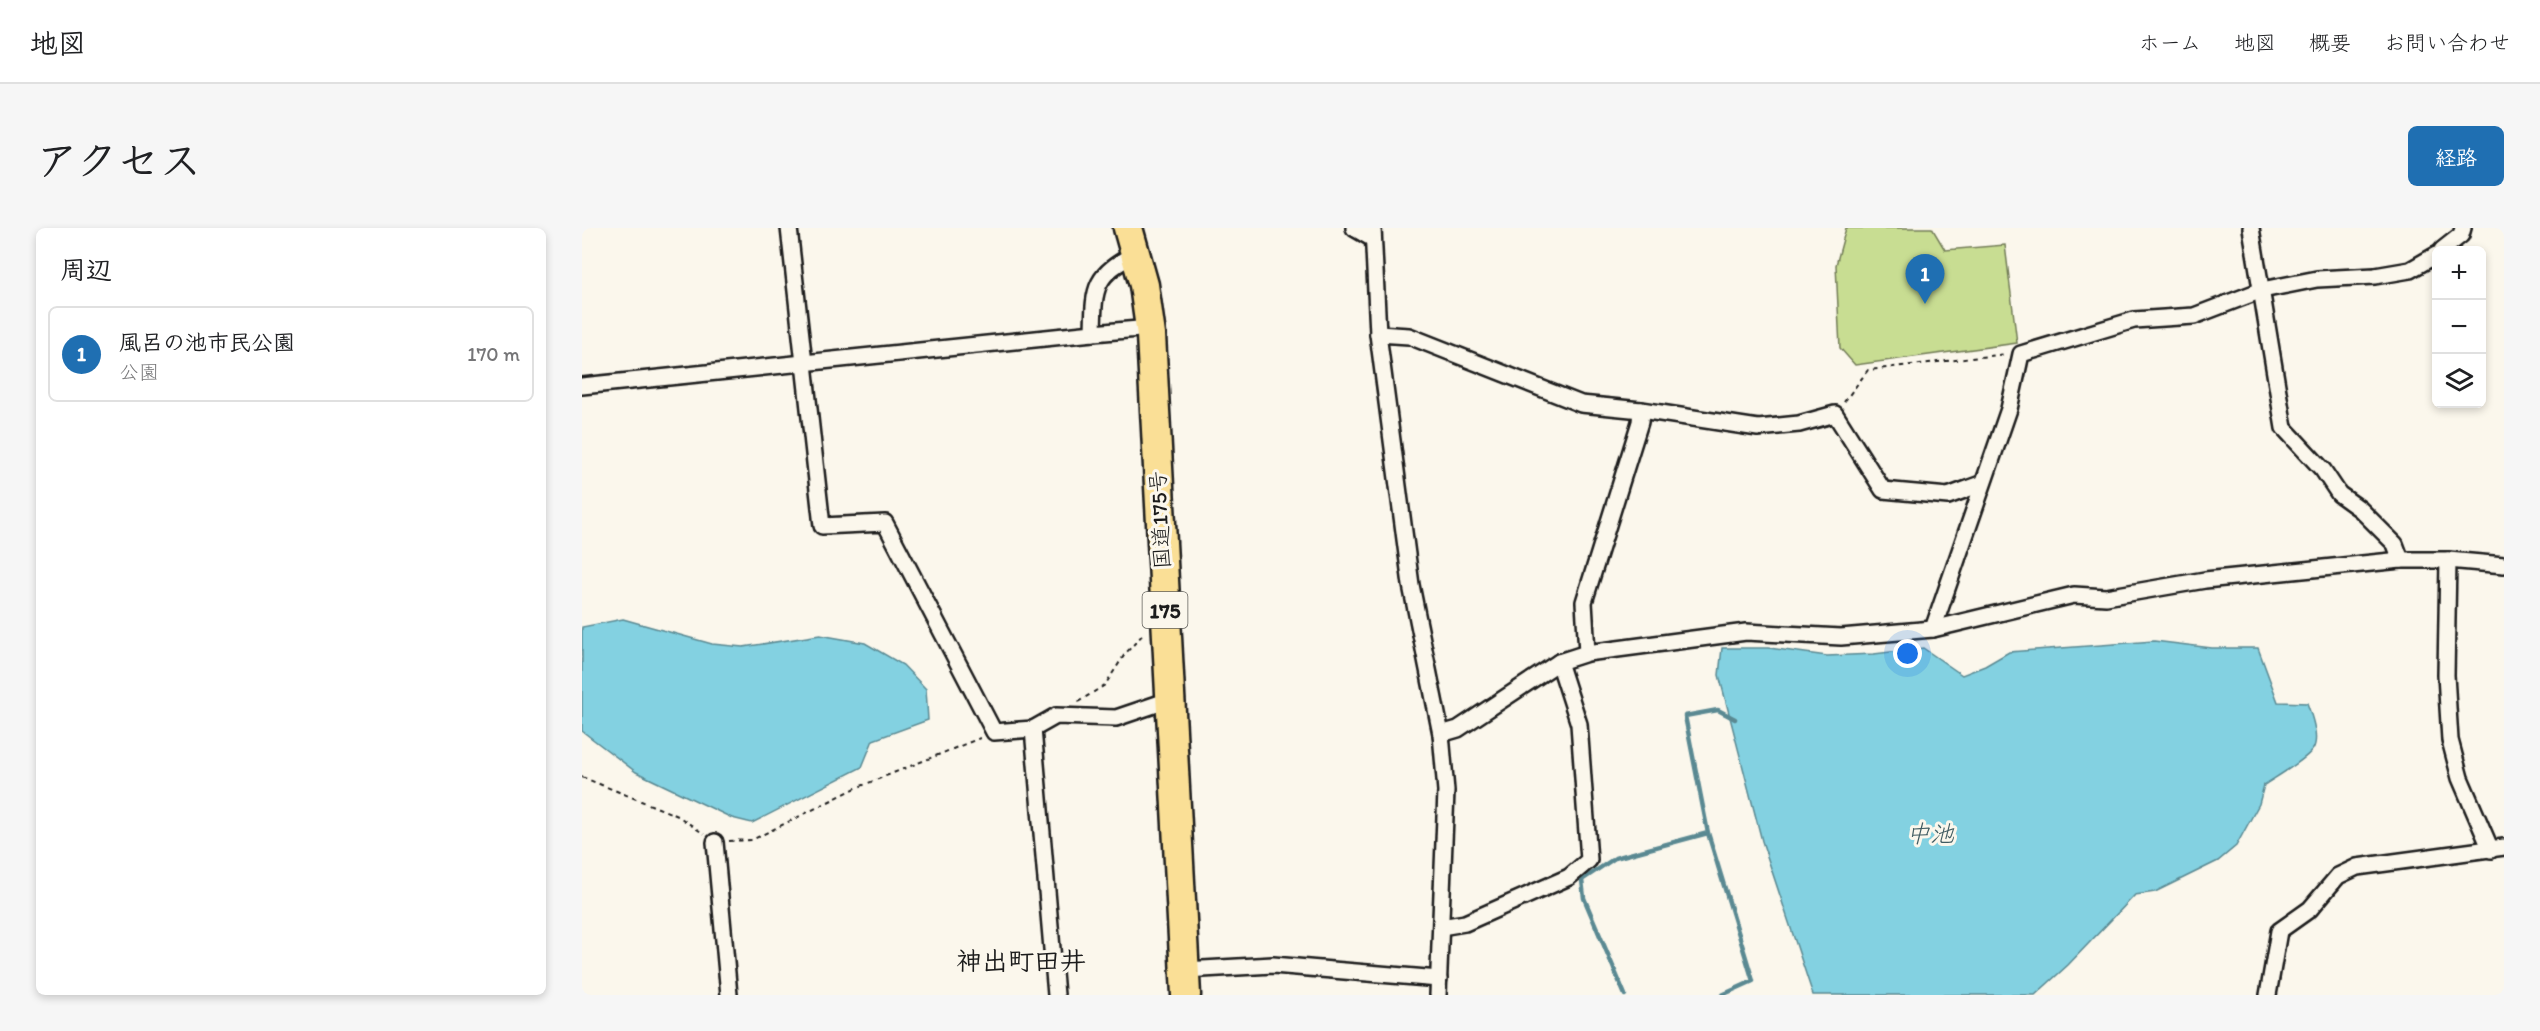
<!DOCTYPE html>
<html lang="ja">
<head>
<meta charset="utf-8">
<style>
  :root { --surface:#fff; --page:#f6f6f6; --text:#202124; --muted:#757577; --line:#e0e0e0; --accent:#1f6fb2 }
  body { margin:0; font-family:Itim,"Klee One",sans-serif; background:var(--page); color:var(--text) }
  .controls { position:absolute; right:18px; top:18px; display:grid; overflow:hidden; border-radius:9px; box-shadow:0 3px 9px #0003 }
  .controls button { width:54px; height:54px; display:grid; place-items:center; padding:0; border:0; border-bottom:2px solid var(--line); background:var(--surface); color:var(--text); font:30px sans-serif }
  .you { position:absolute; left:1326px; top:426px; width:21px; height:21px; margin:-15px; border:4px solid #fff; border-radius:50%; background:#1a73e8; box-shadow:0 0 0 9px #1a73e833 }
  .badge { display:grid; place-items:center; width:39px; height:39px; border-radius:50%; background:var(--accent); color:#fff; font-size:20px; font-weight:700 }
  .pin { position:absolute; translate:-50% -50px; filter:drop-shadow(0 2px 3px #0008) }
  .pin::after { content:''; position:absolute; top:32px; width:21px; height:18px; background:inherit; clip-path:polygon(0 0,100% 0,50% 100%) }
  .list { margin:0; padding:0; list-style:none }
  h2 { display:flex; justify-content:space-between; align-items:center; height:78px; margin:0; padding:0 24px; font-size:26px }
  h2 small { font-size:20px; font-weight:400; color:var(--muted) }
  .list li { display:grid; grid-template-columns:39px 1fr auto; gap:18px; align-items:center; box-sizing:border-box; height:96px; margin:0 12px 12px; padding:0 12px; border:2px solid var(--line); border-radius:9px }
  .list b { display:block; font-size:22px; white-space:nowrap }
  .list p { margin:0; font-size:20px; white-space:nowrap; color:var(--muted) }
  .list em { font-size:20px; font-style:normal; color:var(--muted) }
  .icon { flex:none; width:33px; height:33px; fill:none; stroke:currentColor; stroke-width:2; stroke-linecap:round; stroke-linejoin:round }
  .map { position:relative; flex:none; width:1922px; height:767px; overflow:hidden; border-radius:9px }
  header { display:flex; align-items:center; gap:36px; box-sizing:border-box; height:84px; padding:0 30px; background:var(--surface); border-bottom:2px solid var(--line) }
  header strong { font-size:28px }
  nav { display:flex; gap:33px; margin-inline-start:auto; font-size:21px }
  .intro { display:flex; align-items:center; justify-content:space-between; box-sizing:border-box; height:144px; padding:0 36px }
  h1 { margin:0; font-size:42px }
  .button { padding:15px 27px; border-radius:9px; background:var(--accent); color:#fff; font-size:21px; font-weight:700 }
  main { display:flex; gap:36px; padding:0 36px }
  aside { flex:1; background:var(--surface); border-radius:9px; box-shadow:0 3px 9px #0003 }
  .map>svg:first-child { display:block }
</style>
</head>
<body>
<header>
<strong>地図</strong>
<nav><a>ホーム</a><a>地図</a><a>概要</a><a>お問い合わせ</a></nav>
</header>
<div class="intro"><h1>アクセス</h1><a class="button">経路</a></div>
<main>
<aside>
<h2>周辺<small></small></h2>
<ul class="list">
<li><span class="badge">1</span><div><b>風呂の池市民公園</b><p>公園</p></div><em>170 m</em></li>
</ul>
</aside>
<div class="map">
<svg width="1922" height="767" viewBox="0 0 1922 767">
  <rect width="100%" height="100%" fill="#fbf7ec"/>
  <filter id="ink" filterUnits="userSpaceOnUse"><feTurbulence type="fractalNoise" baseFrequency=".0167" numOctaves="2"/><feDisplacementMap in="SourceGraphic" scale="12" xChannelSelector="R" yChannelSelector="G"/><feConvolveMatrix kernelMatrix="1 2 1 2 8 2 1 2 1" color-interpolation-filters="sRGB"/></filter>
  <g filter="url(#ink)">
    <path fill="#c8dd92" stroke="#727c57" stroke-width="1.5" d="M 1264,0 L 1350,0 L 1363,22 L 1423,17 L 1435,115 L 1273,137 L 1258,120 L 1254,37 Z"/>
    <g fill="#83d1e1" stroke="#5a8992" stroke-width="1.5">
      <path d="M 41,391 L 130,416 L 161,419 L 238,407 L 283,415 L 321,437 L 344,461 L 346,492 L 291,512 L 280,539 L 170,595 L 150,590 L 54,544 L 0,503 L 0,399 Z"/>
      <path d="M 1572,413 L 1630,420 L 1676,420 L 1696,474 L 1725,475 C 1729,486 1738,510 1731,521 C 1724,532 1694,549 1682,557 L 1677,576 L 1654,618 L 1636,633 L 1573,664 L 1553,667 L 1486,737 L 1453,767 L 1231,767 L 1180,613 L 1137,447 L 1140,420 L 1187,420 L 1245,428 L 1292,426 L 1341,420 L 1380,447 L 1403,438 L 1427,424 Z"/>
    </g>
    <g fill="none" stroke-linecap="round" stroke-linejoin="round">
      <g stroke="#5a8992" stroke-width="4.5">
        <path d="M 1043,767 L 1002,670 L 1000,652 L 1033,630 L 1126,605"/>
        <path d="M 1140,767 L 1171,753 L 1126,605 L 1103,488 L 1136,482 L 1153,491"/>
      </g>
      <defs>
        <g id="street">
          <path d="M 207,0 L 240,298 L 303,295 L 412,504 L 451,501 L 474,488 L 534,490 L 587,472"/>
          <path d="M 772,0 L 791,11"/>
          <path d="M 791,0 L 796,106 L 829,357 L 859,506 L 864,563 L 856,767"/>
          <path d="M 1669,0 L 1702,200 L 1741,242 L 1757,266 L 1778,281 L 1813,316 L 1819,332"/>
          <path d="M 1860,22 L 1879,7 L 1881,0"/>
          <path d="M 511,105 L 568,100"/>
          <path d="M 796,106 L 827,108 L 999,176 L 1059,182 L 1176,200 L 1217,196 L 1253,186 L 1301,262 L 1366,268 L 1399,256"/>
          <path d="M 0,158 L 511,105 C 512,60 511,47 555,25"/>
          <path d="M 1866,332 L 1864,447 L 1868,512 L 1878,550 L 1909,622"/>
          <path d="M 1351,401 L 1427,181 L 1439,126 L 1552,92 L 1612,88 L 1680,62 L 1735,51 L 1793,48 L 1828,42 L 1854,27"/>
          <path d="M 1005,425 L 1002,374 L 1058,194 L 1059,182"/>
          <path d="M 451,501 L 474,767"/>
          <path d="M 859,506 L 876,501 L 977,434 L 1005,425 L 1164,404 L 1259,409 L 1351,401 L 1492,367 L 1524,369 L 1623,352 L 1819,332 L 1866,332 L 1922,337"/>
          <path d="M 133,614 L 147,767"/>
          <path d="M 859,699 L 883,695 L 987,649 L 1007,632 L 997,496 L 977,434"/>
          <path d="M 603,742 L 691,737 L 857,751"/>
          <path d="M 1686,767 L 1697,703 L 1728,681 L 1756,648 L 1775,639 L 1922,619"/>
        </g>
        <path id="highway" d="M 546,0 L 562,57 L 569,107 L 604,767"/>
      </defs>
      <use href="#street" stroke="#1c1c1c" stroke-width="20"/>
      <use href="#highway" stroke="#1c1c1c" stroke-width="33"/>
      <g stroke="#1c1c1c" stroke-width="2" stroke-dasharray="4.5 4.5" stroke-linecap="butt">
        <path d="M 1262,174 L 1286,142 L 1425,126"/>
        <path d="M 496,474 L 523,457 L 543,426 L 563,404"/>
        <path d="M 0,549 L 96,588 L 122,606"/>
        <path d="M 147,613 L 170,612 L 274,560 L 398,510"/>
      </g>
      <use href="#street" stroke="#fbf7ec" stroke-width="15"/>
      <use href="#highway" stroke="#fadf96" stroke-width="28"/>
    </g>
  </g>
  <g text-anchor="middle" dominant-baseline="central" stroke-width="6" stroke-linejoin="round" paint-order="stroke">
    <rect fill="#fbf7ec" stroke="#5f5e5a" stroke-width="1.5" x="560.5" y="364" width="45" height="36" rx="4.5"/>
    <g font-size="21" font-weight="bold" fill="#1c1c1c">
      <text x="583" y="382">175</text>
    </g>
    <g font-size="22" fill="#1c1c1c" stroke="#fbf7ec">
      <text transform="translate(578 292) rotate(-93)">国道175号</text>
    </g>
    <g font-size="24" font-style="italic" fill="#405b61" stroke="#fbf7ec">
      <text x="1348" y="605">中池</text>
    </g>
    <g font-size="26" font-weight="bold" fill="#1c1c1c" stroke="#fbf7ec">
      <text x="439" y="733">神出町田井</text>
    </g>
  </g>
</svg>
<div class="controls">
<button>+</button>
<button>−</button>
<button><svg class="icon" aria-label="layers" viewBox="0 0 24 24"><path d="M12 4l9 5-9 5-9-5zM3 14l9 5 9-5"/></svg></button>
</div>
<div class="you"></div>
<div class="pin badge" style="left:1343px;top:76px">1</div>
</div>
</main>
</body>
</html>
